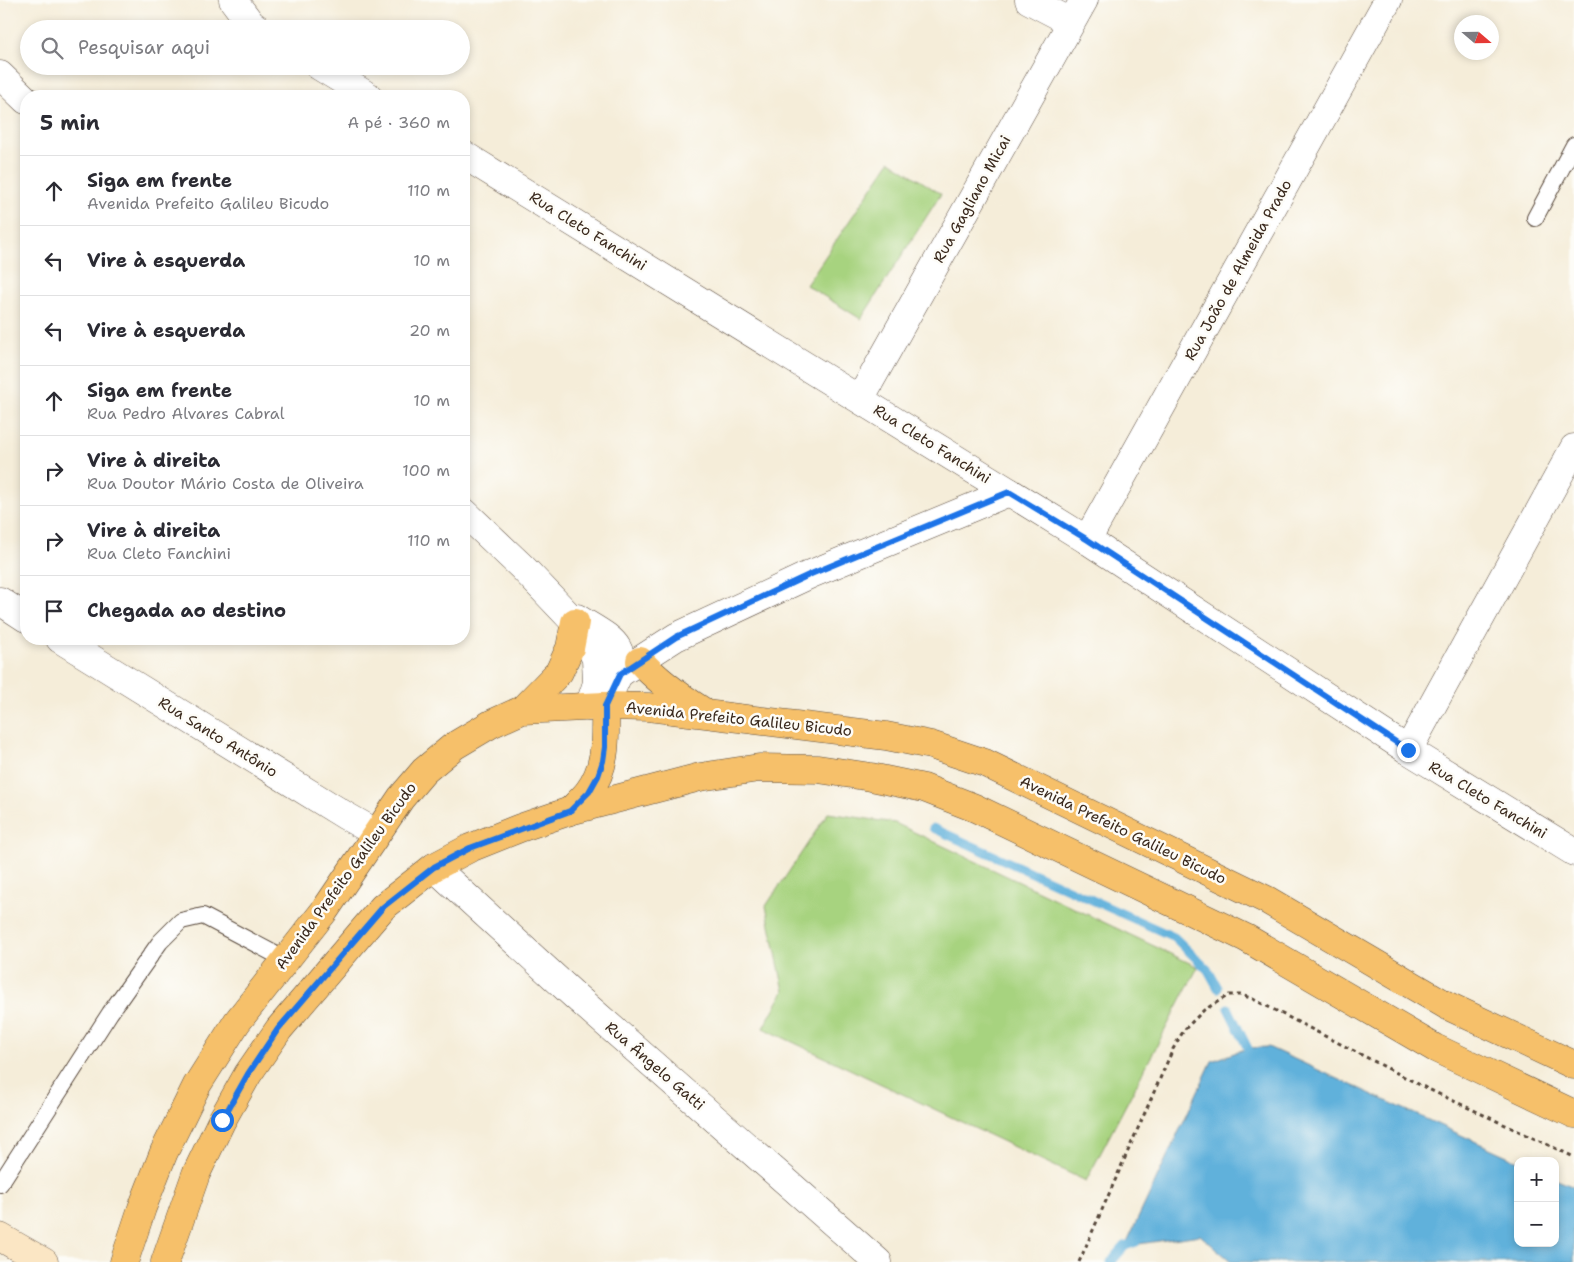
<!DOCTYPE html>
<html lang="pt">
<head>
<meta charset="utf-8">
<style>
  :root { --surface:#fff; --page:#f2f2f3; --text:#2b2b33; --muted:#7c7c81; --line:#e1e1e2 }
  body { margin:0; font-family:"Shantell Sans",sans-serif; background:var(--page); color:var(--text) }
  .controls { position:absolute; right:15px; bottom:15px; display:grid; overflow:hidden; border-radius:10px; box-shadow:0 2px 8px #0003 }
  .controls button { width:45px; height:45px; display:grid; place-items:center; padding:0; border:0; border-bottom:1px solid var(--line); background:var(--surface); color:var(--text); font:25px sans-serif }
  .compass { position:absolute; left:1454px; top:15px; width:45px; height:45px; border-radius:50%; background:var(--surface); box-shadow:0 2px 8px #0003; rotate:110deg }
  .stop { position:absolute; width:15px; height:15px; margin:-11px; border:4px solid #1a73e8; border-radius:50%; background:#fff }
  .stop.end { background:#1a73e8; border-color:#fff; box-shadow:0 1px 5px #0008 }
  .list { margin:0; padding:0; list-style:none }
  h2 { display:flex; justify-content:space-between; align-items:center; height:65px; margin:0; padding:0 20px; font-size:21px }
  h2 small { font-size:16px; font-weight:400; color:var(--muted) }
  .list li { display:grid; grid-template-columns:32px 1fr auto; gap:15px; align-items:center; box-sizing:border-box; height:70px; padding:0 20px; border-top:1px solid var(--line) }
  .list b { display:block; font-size:19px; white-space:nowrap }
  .list p { margin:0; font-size:16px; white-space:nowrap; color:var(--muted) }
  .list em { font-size:16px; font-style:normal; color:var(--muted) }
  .icon { flex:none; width:28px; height:28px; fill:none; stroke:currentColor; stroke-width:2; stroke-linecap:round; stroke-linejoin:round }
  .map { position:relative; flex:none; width:1574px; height:1262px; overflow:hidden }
  .search { position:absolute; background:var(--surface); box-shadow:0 2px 8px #0003; left:20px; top:20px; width:450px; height:55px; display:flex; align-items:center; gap:12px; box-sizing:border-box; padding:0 18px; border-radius:28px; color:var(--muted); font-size:19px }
  .panel { position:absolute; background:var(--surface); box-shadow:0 2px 8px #0003; left:20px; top:90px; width:450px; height:555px; border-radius:20px }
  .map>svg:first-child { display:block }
</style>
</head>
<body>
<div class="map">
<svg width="1574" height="1262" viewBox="0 0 1574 1262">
  <rect width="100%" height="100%" fill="#fdfcf7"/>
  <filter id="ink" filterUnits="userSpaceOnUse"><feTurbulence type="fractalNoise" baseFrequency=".02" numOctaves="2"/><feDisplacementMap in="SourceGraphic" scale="10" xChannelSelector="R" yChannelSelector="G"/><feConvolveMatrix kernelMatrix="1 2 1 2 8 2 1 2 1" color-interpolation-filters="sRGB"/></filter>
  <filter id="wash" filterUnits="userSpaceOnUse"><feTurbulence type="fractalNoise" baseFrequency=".0096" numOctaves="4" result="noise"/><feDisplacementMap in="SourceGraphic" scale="20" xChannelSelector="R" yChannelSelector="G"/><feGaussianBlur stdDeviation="1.12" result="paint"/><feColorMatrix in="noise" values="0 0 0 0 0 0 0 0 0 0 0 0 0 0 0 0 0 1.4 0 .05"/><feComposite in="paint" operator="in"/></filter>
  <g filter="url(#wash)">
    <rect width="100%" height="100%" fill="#f5edd9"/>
    <g fill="#a7d37f" stroke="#717e4e">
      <path d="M 890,161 L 941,194 L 861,319 L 806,285 Z"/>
      <path d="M 828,813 L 895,823 L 1198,967 L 1086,1181 L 763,1028 L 784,991 L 766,906 Z"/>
    </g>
    <path fill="#60b1db" stroke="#4e6e7c" d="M 1268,1047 L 1518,1161 L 1518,1243 L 1555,1243 L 1555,1179 L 1574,1187 L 1574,1262 L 1232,1262 L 1200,1235 L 1125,1246 L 1212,1061 L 1248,1048 Z"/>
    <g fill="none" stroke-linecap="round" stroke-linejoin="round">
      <g stroke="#60b1db" stroke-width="9">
        <path d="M 933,828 L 1174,937 L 1208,970 L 1218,988"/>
        <path d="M 1228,1008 L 1252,1057"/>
        <path d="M 1111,1262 L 1125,1246 L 1136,1242"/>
      </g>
    </g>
  </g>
  <g filter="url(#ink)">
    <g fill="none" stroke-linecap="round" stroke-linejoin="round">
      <defs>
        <g id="lane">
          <path d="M 1535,218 L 1574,145"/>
          <path d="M 0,1184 L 110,1013 L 160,942 L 181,921 L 203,916 L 286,960"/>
        </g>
        <g id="street">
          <path d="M 233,0 L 251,24 L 258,29"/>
          <path d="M 1029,0 L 1071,22"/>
          <path d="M 319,66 L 368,96"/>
          <path d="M 0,75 L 26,100"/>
          <path d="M 464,155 L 1087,540 L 1408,750 L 1574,852"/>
          <path d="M 860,399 L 1084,0"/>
          <path d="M 464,512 L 523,568 L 584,632 L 596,659 L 597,683 L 589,707"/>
          <path d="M 1087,540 L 1388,0"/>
          <path d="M 0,601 L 26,618"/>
          <path d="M 577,618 C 608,638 634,645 613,686"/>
          <path d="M 60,639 L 346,816 L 376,833"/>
          <path d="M 620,673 L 676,637 L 811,574 L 1009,492"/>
          <path d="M 1408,750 L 1574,448"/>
          <path d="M 434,867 L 575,996 L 878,1262"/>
        </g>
        <path id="secondary" d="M 0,1237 L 44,1262"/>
        <g id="primary">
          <path d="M 640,661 C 658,681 679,696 701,710"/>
          <path d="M 522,710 L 559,672 L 570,648 L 575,622"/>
          <path d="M 570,811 C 576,805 584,798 589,791 C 608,765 605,736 605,706"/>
          <path d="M 124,1262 L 142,1208 L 164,1152 L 197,1085 L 237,1022 L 325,910 L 401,798 L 424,771 L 454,746 L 491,724 L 522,710 L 605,706 L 648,707 L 886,736 L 931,745 L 985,763 L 1267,900 L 1446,1005 L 1574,1065"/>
          <path d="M 165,1262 L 196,1174 L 222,1120 L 248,1074 L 279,1029 L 383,907 L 434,867 L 470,848 L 520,828 L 570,811 L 700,777 L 759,768 L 818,769 L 871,777 L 924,788 L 975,808 L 1246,938 L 1435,1048 L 1574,1114"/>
        </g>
      </defs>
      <use href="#lane" stroke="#57473a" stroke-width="18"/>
      <use href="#street" stroke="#57473a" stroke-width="29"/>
      <use href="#secondary" stroke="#57473a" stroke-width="29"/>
      <use href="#primary" stroke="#57473a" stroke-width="29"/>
      <path stroke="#57473a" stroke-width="3" stroke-dasharray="4 4" stroke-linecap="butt" d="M 1079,1262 L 1173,1049 L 1184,1030 L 1204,1010 L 1229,995 L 1240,995 L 1251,998 L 1426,1088 L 1574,1157"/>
      <use href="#lane" stroke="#fff" stroke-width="16"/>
      <use href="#street" stroke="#fff" stroke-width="28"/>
      <use href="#secondary" stroke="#fbe6c4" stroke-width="28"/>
      <use href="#primary" stroke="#f6c06b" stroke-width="28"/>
    </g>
  </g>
  <g fill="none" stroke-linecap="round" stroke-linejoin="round" filter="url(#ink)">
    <path stroke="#1a73e8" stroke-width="6" d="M 222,1120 L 248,1074 L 278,1029 L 383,907 L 434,867 L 470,848 L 570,811 L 589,792 L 598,776 L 603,761 L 605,747 L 605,706 L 620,674 L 676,637 L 811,574 L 1009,492 L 1088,540 L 1408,750"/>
  </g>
  <g text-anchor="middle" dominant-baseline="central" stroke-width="5" stroke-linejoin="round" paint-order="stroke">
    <g font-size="15" fill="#3b2a1e" stroke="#fdfcf7">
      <text transform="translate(972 199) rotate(-61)">Rua Gagliano Micai</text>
      <text transform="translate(588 231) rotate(32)">Rua Cleto Fanchini</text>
      <text transform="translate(1238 270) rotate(-61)">Rua João de Almeida Prado</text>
      <text transform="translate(932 444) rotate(32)">Rua Cleto Fanchini</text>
      <text transform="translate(739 719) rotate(6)">Avenida Prefeito Galileu Bicudo</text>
      <text transform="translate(218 737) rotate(32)">Rua Santo Antônio</text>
      <text transform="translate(1488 800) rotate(31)">Rua Cleto Fanchini</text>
      <text transform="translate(1123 830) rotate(26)">Avenida Prefeito Galileu Bicudo</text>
      <text transform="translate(346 876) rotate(-54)">Avenida Prefeito Galileu Bicudo</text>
      <text transform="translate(655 1066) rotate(41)">Rua Ângelo Gatti</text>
    </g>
  </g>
</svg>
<div class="controls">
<button>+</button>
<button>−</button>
</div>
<svg class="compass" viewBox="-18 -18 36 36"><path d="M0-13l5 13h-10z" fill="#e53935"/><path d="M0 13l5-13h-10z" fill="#7c7c81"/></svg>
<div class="stop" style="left:222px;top:1120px"></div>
<div class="stop end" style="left:1408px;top:750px"></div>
<div class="search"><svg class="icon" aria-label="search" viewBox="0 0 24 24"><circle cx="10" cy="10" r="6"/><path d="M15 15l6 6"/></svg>Pesquisar aqui</div>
<section class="panel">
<h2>5 min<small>A pé · 360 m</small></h2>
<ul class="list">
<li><svg class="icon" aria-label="ahead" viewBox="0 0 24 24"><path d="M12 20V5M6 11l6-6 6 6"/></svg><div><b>Siga em frente</b><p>Avenida Prefeito Galileu Bicudo</p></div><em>110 m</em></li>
<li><svg class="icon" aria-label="left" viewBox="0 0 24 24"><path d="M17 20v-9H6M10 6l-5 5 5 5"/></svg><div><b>Vire à esquerda</b></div><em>10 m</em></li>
<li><svg class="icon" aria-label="left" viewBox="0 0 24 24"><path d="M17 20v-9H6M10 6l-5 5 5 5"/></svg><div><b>Vire à esquerda</b></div><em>20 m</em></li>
<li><svg class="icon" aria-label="ahead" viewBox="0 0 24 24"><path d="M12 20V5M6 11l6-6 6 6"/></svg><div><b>Siga em frente</b><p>Rua Pedro Alvares Cabral</p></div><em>10 m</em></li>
<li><svg class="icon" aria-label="right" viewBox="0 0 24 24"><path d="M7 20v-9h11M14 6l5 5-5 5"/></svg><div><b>Vire à direita</b><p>Rua Doutor Mário Costa de Oliveira</p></div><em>100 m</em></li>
<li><svg class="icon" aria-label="right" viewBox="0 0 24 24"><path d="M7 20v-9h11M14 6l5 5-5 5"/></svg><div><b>Vire à direita</b><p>Rua Cleto Fanchini</p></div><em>110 m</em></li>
<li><svg class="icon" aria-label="arrive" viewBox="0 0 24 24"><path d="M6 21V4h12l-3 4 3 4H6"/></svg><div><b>Chegada ao destino</b></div></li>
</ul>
</section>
</div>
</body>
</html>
